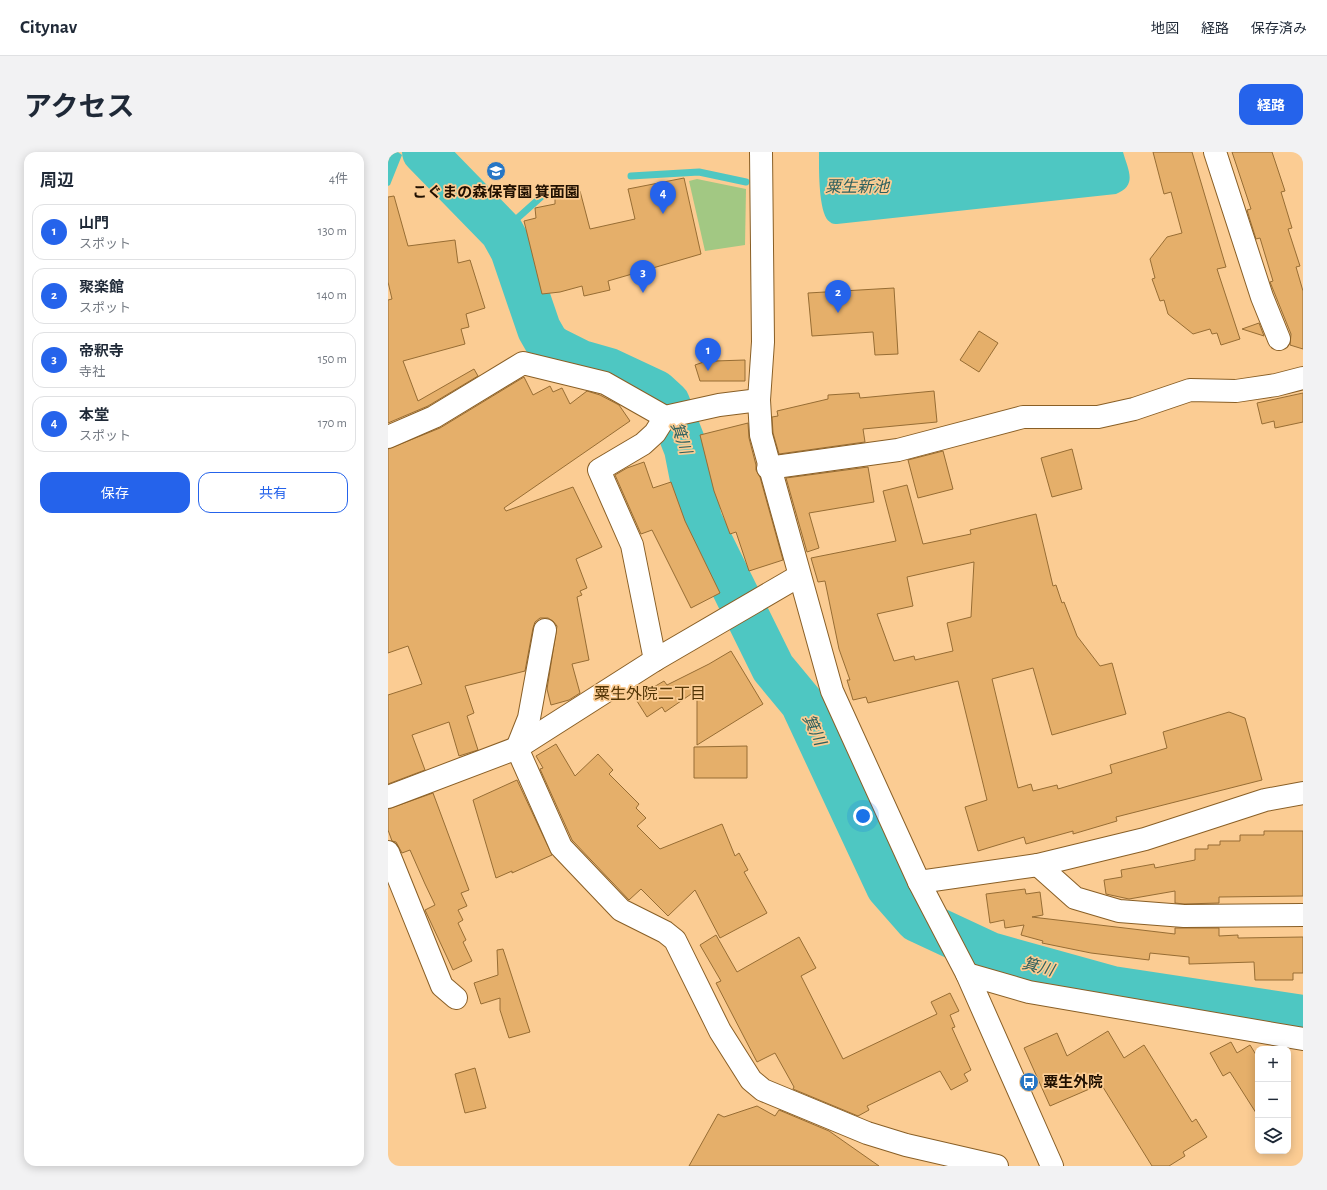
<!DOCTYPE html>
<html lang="ja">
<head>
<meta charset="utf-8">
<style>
  :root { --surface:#fff; --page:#f2f2f3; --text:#1f2937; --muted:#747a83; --line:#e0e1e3; --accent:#2563eb }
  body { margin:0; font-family:"Alegreya Sans","Noto Sans JP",sans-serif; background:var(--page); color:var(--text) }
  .controls { position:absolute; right:12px; bottom:12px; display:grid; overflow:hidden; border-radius:8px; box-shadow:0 2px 10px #0003 }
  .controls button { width:36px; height:36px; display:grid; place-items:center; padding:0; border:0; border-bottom:1px solid var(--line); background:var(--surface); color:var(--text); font:20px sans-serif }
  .you { position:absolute; left:475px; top:664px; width:14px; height:14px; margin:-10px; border:3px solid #fff; border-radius:50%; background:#1a73e8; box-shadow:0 0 0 6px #1a73e833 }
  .badge { display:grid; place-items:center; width:26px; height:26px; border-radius:50%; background:var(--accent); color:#fff; font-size:13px; font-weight:700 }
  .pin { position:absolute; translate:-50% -33px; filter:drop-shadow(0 1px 2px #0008) }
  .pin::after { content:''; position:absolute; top:21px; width:14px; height:12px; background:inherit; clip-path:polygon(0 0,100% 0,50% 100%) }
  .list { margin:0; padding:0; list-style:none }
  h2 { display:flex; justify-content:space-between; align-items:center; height:52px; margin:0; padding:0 16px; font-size:17px }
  h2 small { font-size:13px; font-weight:400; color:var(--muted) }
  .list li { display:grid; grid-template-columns:26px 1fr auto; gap:12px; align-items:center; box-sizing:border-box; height:56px; margin:0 8px 8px; padding:0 8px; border:1px solid var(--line); border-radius:12px }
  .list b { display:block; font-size:15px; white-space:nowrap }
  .list p { margin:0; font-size:13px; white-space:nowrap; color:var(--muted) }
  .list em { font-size:13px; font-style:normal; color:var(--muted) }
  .actions { display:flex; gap:8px; padding:12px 16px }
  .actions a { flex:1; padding:9px 0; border:1px solid var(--accent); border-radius:12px; text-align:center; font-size:14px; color:var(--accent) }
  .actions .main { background:var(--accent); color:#fff }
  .icon { flex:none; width:22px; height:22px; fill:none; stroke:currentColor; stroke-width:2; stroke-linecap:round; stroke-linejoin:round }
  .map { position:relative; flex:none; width:915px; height:1014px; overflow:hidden; border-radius:12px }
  header { display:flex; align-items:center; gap:24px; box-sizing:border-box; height:56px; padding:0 20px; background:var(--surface); border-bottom:1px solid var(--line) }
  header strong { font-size:19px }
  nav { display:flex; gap:22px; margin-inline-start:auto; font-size:14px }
  .intro { display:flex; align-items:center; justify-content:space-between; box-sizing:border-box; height:96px; padding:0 24px }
  h1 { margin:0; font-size:28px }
  .button { padding:10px 18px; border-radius:12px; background:var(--accent); color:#fff; font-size:14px; font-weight:700 }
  main { display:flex; gap:24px; padding:0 24px }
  aside { flex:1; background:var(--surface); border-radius:12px; box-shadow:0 2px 10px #0003 }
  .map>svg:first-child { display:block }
</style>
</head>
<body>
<header>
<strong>Citynav</strong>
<nav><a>地図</a><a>経路</a><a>保存済み</a></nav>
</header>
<div class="intro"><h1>アクセス</h1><a class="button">経路</a></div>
<main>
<aside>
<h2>周辺<small>4件</small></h2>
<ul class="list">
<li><span class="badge">1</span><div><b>山門</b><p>スポット</p></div><em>130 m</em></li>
<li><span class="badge">2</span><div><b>聚楽館</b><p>スポット</p></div><em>140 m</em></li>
<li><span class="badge">3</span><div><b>帝釈寺</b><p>寺社</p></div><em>150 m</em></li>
<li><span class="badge">4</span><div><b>本堂</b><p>スポット</p></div><em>170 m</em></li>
</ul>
<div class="actions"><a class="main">保存</a><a>共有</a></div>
</aside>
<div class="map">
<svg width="915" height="1014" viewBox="0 0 915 1014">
  <rect width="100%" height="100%" fill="#fbcc93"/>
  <path fill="#a2c883" d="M 309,27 L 358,37 L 357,93 L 317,99 L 301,29 Z"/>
  <g fill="#4ec7c2">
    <path d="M 0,0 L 10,0 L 14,3 L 2,33 L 0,34 Z"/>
    <path d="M 431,0 L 735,0 C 740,18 750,33 728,42 L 449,72 C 447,72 444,72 442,70 C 430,63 431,14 431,0 Z"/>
  </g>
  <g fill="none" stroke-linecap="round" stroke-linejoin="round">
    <g stroke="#4ec7c2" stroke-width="7">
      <path d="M 243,24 L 311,20 L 358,30"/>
      <path d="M 114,80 L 162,37"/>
    </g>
    <path stroke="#4ec7c2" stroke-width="44" d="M 36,0 L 114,80 L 124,98 L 151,177 L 159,191 L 167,197 L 193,210 L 221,218 L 268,240 L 280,251 L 298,297 L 312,368 L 385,516 L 414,551 L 500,735 L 529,768 L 602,802 L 724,836 L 915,865"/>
  </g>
  <g fill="#e5af6a" stroke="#976d34" fill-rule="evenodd">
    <path d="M 765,0 L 804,0 L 838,115 L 829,117 L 852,187 L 833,193 L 829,181 L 824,182 L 822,177 L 805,182 L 780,162 L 776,148 L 772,149 L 764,127 L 767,126 L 762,107 L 779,85 L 794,81 L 783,40 L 776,42 Z"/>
    <path d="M 844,0 L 884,0 L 897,39 L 893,40 L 904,76 L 900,77 L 912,114 L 908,115 L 915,139 L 915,197 L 902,193 L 903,182 L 882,130 L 885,129 L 872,86 L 868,87 L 862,68 L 859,58 L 863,57 Z"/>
    <path d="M 296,26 L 313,102 L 220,129 L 222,138 L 196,144 L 194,134 L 172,140 L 154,142 L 136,69 L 148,66 L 147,56 L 167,52 L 167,44 L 192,39 L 202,77 L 247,67 L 240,37 Z"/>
    <path d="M 6,44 L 20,94 L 67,88 L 70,111 L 82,108 L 97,156 L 78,162 L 81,175 L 73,177 L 77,192 L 15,209 L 30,249 L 86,217 L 90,224 L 40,254 L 0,271 L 0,148 L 4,147 L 0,130 L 0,45 Z"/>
    <path d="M 506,136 L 510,202 L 487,203 L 485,180 L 424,184 L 420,141 Z"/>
    <path d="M 871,171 L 876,184 L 854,177 Z"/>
    <path d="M 591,179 L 610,191 L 591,220 L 572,208 Z"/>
    <path d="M 327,206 L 327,209 L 357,208 L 357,229 L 312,229 L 307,213 Z"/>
    <path d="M 136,225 L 145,243 L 162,234 L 165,240 L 174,236 L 182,252 L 199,239 L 212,243 L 231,253 L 242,269 L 116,356 L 118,359 L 185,335 L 214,395 L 188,407 L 199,436 L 192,439 L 194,443 L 189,445 L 201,508 L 184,512 L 192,541 L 181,548 L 163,553 L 159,537 L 169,474 L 165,469 L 160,466 L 152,466 L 147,470 L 145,476 L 137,519 L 77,534 L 86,561 L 79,564 L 90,598 L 71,604 L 61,570 L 24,583 L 37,618 L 0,632 L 0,543 L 34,532 L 20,494 L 0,501 L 0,297 L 52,276 Z"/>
    <path d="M 546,239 L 549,270 L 475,277 L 477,290 L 391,302 L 385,281 L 384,265 L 390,264 L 389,259 L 440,247 L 440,243 L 471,241 L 472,246 Z"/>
    <path d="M 915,241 L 915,270 L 887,276 L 886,269 L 874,272 L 869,251 Z"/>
    <path d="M 360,271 L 361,286 L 368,313 L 368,318 L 372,325 L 395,408 L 361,419 L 348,380 L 342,382 L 326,339 L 312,283 Z"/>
    <path d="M 684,297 L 694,337 L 664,345 L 653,306 Z"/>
    <path d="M 555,299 L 565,337 L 530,346 L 520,308 Z"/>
    <path d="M 256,310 L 265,336 L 283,330 L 297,369 L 332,441 L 303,456 L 264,378 L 253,382 L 227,323 L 239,316 Z"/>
    <path d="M 480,315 L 486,350 L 421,361 L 431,396 L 419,400 L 398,326 Z"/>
    <path d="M 519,333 L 535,392 L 583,382 L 582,378 L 648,362 L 665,434 L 668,433 L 674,451 L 676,450 L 689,484 L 712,514 L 724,511 L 738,562 L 664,583 L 645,516 L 604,527 L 630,636 L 643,632 L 645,639 L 669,633 L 670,637 L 724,621 L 722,613 L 779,596 L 775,580 L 841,560 L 857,566 L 874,628 L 728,665 L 729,669 L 685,682 L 685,679 L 638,692 L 636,685 L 590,699 L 577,655 L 599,648 L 570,529 L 480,551 L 478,545 L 465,548 L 459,528 L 462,528 L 451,497 L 437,429 L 430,430 L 423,406 L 508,389 L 495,339 ZM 586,410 L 583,465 L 559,471 L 565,499 L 527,508 L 526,504 L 506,509 L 489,462 L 525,454 L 519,425 Z"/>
    <path d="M 343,499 L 375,552 L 309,593 L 309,538 L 277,560 L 274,555 L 259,565 L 247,546 L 276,529 L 279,533 L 321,512 Z"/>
    <path d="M 168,592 L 187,624 L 210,602 L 225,618 L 221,622 L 251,652 L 248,656 L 258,666 L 249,674 L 272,697 L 334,672 L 347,704 L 351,701 L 360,718 L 356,720 L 379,761 L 332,786 L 307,738 L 280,764 L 253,737 L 241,748 L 184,688 L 152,617 L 155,616 L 148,604 Z"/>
    <path d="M 359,594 L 359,626 L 306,626 L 306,595 Z"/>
    <path d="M 129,628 L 164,703 L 124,721 L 124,719 L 108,726 L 85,648 Z"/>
    <path d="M 45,641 L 81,738 L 73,741 L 79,754 L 70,758 L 75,768 L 70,771 L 78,788 L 75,790 L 84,809 L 65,818 L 37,758 L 47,753 L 37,732 L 22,698 L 14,701 L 8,690 L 4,689 L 0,678 L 0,657 Z"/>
    <path d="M 876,679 L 915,679 L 915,744 L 831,745 L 831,751 L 796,752 L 787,751 L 787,739 L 741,747 L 718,742 L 716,728 L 734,725 L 733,718 L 766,712 L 767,716 L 807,708 L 807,697 L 820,697 L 820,693 L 832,693 L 832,689 L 852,689 L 852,683 L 876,683 Z"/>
    <path d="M 637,737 L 638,742 L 652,740 L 655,763 L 644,765 L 787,782 L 787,776 L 831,776 L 831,784 L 850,783 L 850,786 L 915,785 L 915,821 L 905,821 L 905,828 L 867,828 L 866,810 L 801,812 L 801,805 L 762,801 L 761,808 L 703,801 L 654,791 L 655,789 L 633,783 L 636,773 L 617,776 L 616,768 L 602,771 L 598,742 Z"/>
    <path d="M 328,783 L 349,820 L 411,785 L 428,816 L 413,824 L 455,907 L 549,862 L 543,850 L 562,841 L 571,859 L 562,863 L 567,875 L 564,876 L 583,918 L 576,922 L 580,929 L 563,938 L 552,919 L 479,954 L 481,958 L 470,964 L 405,937 L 406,935 L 387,901 L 369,910 L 328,831 L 333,829 L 312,793 Z"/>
    <path d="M 115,797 L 142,880 L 121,886 L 112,858 L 112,846 L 93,852 L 86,831 L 110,823 L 109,798 Z"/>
    <path d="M 720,879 L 736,906 L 756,893 L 804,970 L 808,967 L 819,985 L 795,1000 L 797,1004 L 781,1014 L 764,1014 L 713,932 L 662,954 L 636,896 L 669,881 L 679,904 Z"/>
    <path d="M 843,890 L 849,901 L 862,893 L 870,906 L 870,964 L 842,920 L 835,924 L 822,901 Z"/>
    <path d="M 87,916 L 98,956 L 77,961 L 67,922 Z"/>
    <path d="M 369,954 L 387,964 L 391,958 L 441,979 L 491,1014 L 301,1014 L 330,962 L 336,965 Z"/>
  </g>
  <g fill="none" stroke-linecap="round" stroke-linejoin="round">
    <defs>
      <g id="minor">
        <path d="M 373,0 L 375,190 L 371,248 L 373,283 L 444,539 L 531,730 L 579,822 L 664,1014"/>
        <path d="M 827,0 L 874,145 L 891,187"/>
        <path d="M 0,285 L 46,265 L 135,211 L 217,231 L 277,265 L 331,253 L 371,248"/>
        <path d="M 380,316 L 510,298 L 635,265 L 710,265 L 746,257 L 802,238 L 848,239 L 888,233 L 915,226"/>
        <path d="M 157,478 L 141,566 L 129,596 L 173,695 L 233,758 L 277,780 L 287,788 L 332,879 L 363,928 L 375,938 L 479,981 L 518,993 L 609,1014"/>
        <path d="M 267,508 L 244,393 L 211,318 L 255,292 L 267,281 L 277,265"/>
        <path d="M 0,645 L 129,596 L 267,508 L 411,424"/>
        <path d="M 0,700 L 54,834 L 68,846"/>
        <path d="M 650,713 L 687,746 L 731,759 L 796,764 L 915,763"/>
        <path d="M 531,730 L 650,713 L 757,687 L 877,648 L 915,641"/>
        <path d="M 579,822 L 641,840 L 915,887"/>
      </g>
    </defs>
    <use href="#minor" stroke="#895f26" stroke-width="24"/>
    <use href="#minor" stroke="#fff" stroke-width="22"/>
  </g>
  <defs>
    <symbol id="school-disc" viewBox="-11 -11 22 22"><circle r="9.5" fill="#2676c5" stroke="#fbcc93"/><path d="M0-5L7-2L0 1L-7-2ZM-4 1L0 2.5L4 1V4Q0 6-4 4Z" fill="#fff"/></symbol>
    <symbol id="bus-disc" viewBox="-11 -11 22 22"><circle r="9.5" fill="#2676c5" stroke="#fbcc93"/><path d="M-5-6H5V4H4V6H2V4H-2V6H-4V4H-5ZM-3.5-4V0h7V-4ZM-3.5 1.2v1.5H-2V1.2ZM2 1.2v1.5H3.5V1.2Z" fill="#fff"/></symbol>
  </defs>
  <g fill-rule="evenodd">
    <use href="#school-disc" x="97" y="8" width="22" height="22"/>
    <use href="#bus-disc" x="630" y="919" width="22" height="22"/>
  </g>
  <g text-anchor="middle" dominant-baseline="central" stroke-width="3.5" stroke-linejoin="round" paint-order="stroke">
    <g font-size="15" font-weight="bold" fill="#201000" stroke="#fbcc93">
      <text x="108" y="40">こぐまの森保育園 箕面園</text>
      <text x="655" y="930" text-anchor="start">粟生外院</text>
    </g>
    <g font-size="16" font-style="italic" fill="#2e605e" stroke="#fbcc93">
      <text x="469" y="35">粟生新池</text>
      <text transform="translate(293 286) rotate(71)">箕川</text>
      <text transform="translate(426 578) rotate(65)">箕川</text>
      <text transform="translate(650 815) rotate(15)">箕川</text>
    </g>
    <g font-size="16" fill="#543606" stroke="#fbcc93">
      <text x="262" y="542">粟生外院二丁目</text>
    </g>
  </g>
</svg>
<div class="controls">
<button>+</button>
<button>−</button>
<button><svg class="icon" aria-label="layers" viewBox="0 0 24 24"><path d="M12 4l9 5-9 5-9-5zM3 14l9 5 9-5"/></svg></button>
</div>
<div class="you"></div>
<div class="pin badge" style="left:320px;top:219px">1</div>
<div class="pin badge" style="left:450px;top:161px">2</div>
<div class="pin badge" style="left:255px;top:141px">3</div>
<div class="pin badge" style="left:275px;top:62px">4</div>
</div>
</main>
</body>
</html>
